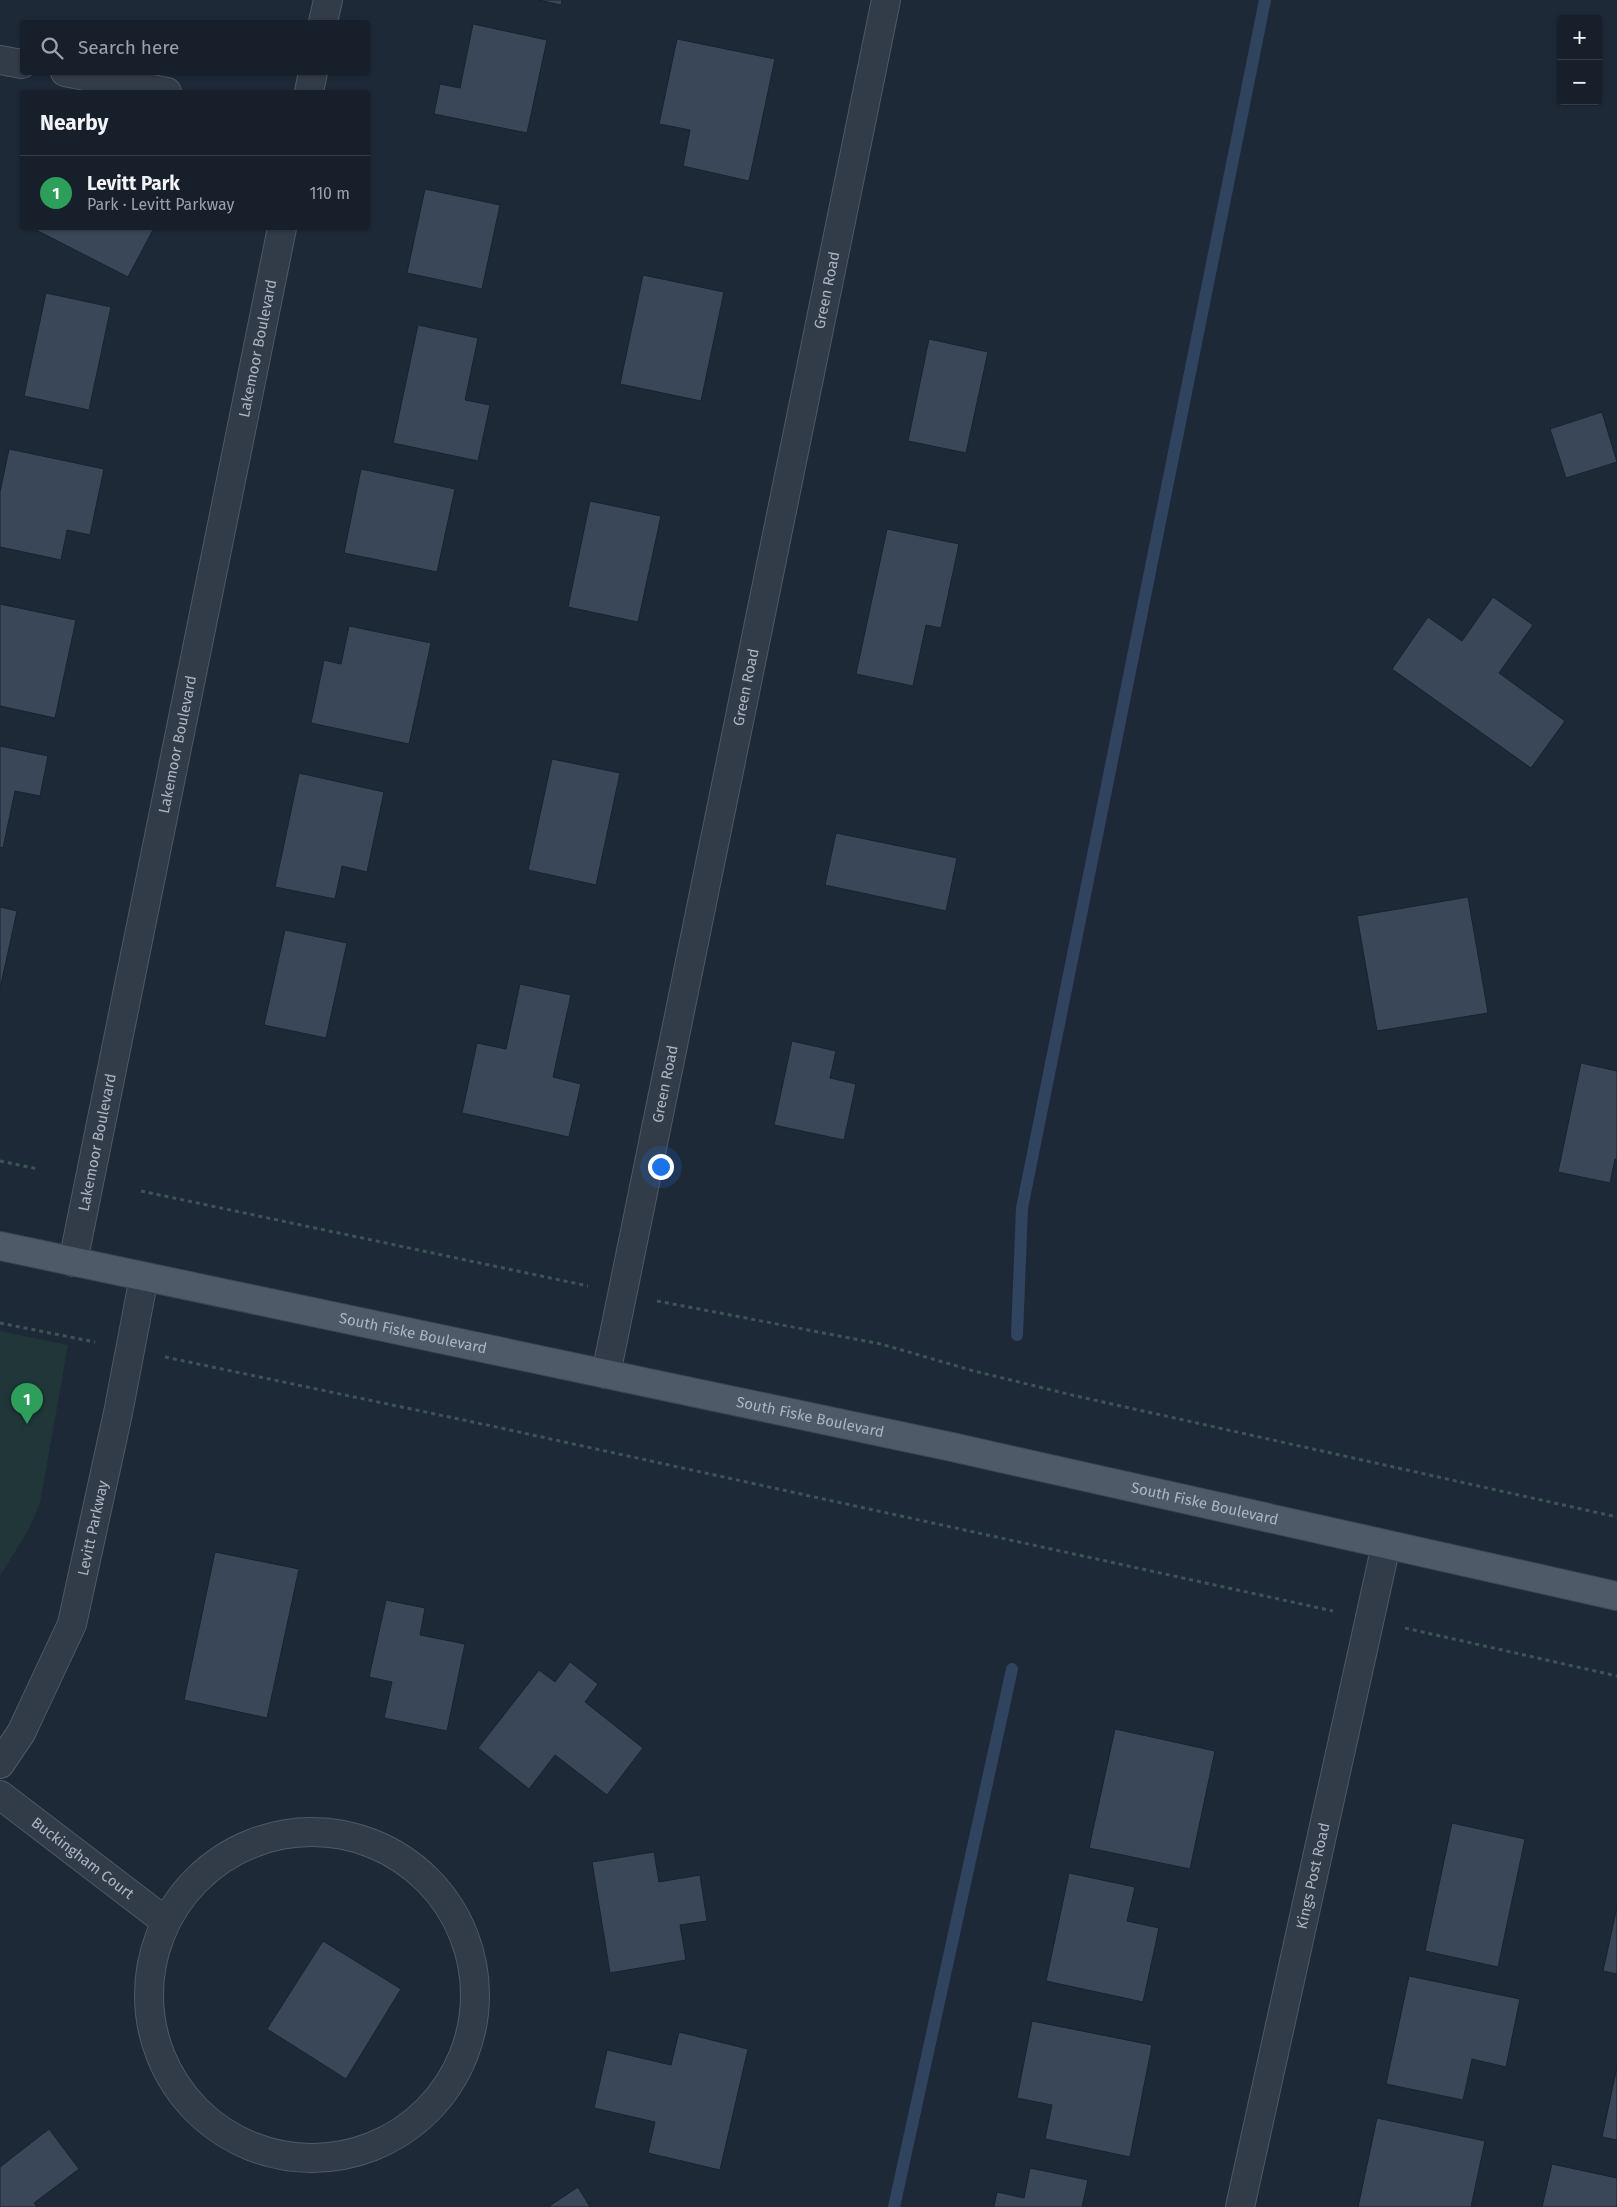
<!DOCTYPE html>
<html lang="en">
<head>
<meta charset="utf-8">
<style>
  :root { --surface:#161f2a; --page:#1f2732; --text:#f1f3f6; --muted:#9ea2a8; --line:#353d47; --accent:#2563eb }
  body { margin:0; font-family:"Fira Sans",sans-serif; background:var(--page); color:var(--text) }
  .controls { position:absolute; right:15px; top:15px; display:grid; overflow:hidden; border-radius:5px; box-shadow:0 1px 4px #0004 }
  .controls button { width:45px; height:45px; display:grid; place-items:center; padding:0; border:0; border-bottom:1px solid var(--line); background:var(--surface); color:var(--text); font:25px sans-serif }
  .you { position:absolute; left:660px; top:1166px; width:18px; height:18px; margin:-12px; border:4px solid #fff; border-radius:50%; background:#1a73e8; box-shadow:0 0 0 8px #1a73e833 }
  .badge { display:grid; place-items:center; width:32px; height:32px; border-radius:50%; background:var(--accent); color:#fff; font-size:16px; font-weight:700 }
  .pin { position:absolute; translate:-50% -41px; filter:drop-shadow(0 1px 2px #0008) }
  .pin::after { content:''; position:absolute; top:26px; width:18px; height:15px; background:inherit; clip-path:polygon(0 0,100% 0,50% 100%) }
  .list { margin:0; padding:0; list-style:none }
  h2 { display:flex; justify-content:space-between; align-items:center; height:65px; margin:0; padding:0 20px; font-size:21px }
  h2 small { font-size:16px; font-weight:400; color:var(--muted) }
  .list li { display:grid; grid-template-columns:32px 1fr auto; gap:15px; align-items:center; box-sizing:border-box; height:75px; padding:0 20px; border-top:1px solid var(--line) }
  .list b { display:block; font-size:19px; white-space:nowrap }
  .list p { margin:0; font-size:16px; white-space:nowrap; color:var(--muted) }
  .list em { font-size:16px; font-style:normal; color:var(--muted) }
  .icon { flex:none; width:28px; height:28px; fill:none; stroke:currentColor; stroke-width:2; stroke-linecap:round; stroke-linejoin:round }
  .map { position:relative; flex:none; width:1617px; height:2207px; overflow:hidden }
  .search { position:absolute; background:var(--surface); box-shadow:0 1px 4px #0004; left:20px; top:20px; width:350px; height:55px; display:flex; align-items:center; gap:12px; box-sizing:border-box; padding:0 18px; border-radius:5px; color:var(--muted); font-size:19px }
  .panel { position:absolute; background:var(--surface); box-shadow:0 1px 4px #0004; left:20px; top:90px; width:350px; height:140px; border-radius:5px }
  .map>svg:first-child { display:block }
</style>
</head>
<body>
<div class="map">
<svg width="1617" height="2207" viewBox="0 0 1617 2207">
  <rect width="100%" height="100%" fill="#1e2938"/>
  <path fill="#203639" d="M 0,1331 L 68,1345 L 40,1503 L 29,1529 L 0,1576 Z"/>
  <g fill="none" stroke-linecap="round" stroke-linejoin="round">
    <g stroke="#304460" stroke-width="12">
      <path d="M 1017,1335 L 1022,1208 L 1265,0"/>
      <path d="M 894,2207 L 1012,1669"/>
    </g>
  </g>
  <g fill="#3a4758" stroke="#19222e">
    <path d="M 538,0 L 562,0 L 561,5 Z"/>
    <path d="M 473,24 L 547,40 L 527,133 L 434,114 L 440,84 L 460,88 Z"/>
    <path d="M 677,39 L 775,59 L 749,181 L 683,166 L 690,130 L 659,124 Z"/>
    <path d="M 425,189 L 500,205 L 482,289 L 407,273 Z"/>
    <path d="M 32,228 L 154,228 L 128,277 Z"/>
    <path d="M 643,275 L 724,292 L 701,401 L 620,384 Z"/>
    <path d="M 46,293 L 111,307 L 89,410 L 24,396 Z"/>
    <path d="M 418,325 L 478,338 L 465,400 L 490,405 L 478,461 L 393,443 Z"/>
    <path d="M 929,339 L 988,352 L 966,453 L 908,441 Z"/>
    <path d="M 1602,412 L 1617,462 L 1566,478 L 1550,429 Z"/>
    <path d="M 9,449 L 104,469 L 90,535 L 67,530 L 61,560 L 0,547 L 0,492 Z"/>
    <path d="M 361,469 L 455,489 L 437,572 L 344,553 Z"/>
    <path d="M 590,501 L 661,516 L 638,622 L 568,607 Z"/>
    <path d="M 887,529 L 959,544 L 941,628 L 926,625 L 913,686 L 856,674 Z"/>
    <path d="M 1493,597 L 1533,625 L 1499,673 L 1565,721 L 1531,768 L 1392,669 L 1428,617 L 1462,641 Z"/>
    <path d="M 0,604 L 76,620 L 55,718 L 0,706 Z"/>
    <path d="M 349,626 L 431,643 L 409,744 L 311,723 L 324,660 L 341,664 Z"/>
    <path d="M 0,746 L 48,756 L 40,796 L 15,791 L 3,848 L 0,847 Z"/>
    <path d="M 552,759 L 620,773 L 596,885 L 528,870 Z"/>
    <path d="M 299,773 L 384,792 L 367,872 L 342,866 L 335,899 L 275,887 Z"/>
    <path d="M 836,833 L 957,858 L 946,911 L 825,885 Z"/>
    <path d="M 1468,897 L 1488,1013 L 1377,1031 L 1357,916 Z"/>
    <path d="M 0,907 L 17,911 L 0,989 Z"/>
    <path d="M 285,930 L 347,943 L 326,1038 L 264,1025 Z"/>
    <path d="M 520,984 L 571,995 L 553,1077 L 581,1084 L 569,1137 L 462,1113 L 477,1043 L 506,1049 Z"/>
    <path d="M 792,1041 L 836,1051 L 830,1078 L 856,1084 L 844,1140 L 774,1125 Z"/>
    <path d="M 1581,1063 L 1617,1071 L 1617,1160 L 1615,1159 L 1610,1183 L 1558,1172 Z"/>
    <path d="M 215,1552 L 299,1569 L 267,1718 L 184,1700 Z"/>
    <path d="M 386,1600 L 425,1608 L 420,1635 L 465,1644 L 447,1731 L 384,1718 L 392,1682 L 369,1677 Z"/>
    <path d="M 570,1662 L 598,1684 L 585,1702 L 643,1748 L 607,1795 L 555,1755 L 529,1789 L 478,1748 L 539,1670 L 555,1682 Z"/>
    <path d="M 1115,1729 L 1215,1751 L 1190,1869 L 1089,1848 Z"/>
    <path d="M 1452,1823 L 1525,1839 L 1498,1967 L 1425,1951 Z"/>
    <path d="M 654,1852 L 659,1882 L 700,1875 L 707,1921 L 680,1925 L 686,1960 L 610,1973 L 592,1862 Z"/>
    <path d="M 1069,1873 L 1135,1887 L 1127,1921 L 1159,1928 L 1143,2002 L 1046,1981 Z"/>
    <path d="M 1617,1907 L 1617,1974 L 1603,1971 Z"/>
    <path d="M 323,1941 L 401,1989 L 346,2079 L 267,2029 Z"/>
    <path d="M 1409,1976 L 1520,1999 L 1506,2067 L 1472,2059 L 1463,2100 L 1386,2084 Z"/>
    <path d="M 1032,2021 L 1152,2045 L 1130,2157 L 1045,2139 L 1052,2105 L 1017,2098 Z"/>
    <path d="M 679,2032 L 748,2049 L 720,2170 L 648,2153 L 655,2122 L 594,2108 L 607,2050 L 671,2065 Z"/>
    <path d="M 1617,2067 L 1617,2140 L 1602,2137 Z"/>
    <path d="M 1377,2118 L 1485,2141 L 1471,2207 L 1358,2207 Z"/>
    <path d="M 49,2129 L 79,2169 L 34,2203 L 37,2207 L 0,2207 L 0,2167 Z"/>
    <path d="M 1552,2164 L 1617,2178 L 1617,2207 L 1542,2207 Z"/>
    <path d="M 1030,2168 L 1088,2180 L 1082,2207 L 994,2207 L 997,2192 L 1024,2198 Z"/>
    <path d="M 578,2187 L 590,2207 L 548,2207 Z"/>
  </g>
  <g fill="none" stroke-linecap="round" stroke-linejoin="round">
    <defs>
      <g id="minor">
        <path d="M 323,22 L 328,0"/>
        <path d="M 0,60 L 22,64"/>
        <path d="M 65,72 L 167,92"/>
        <path d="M 309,92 L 313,72"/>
        <path id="s1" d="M 73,1262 L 282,228"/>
        <path id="s2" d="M 606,1374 L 886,0"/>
        <path id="s3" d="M 0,1764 L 21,1733 L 72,1624 L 118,1413 L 144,1277"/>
        <path id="s4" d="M 0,1795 L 165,1921"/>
        <circle cx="312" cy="1995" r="163"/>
        <path id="s5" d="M 1240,2207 L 1386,1545"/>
      </g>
      <g id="major">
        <path id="s6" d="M 0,1246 L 952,1447 L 1617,1596"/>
      </g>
    </defs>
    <use href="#minor" stroke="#4f5866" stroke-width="30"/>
    <use href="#major" stroke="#3b4451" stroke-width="30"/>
    <g stroke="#3d5356" stroke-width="3" stroke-dasharray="4 4" stroke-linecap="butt">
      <path d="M 0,1161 L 38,1169"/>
      <path d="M 141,1191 L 588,1286"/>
      <path d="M 657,1301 L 881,1344 L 974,1371 L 1076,1396 L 1617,1517"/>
      <path d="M 0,1323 L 95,1342"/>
      <path d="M 165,1357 L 487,1425 L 1333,1611"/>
      <path d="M 1405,1628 L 1617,1676"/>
    </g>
    <use href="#minor" stroke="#323b48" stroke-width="28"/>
    <use href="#major" stroke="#4f5a68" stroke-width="28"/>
  </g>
  <g text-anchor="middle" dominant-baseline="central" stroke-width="4" stroke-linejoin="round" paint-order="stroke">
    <g font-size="15" fill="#abb5c5" stroke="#17202c">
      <text stroke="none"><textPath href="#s2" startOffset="1106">Green Road</textPath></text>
      <text stroke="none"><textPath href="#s1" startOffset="932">Lakemoor Boulevard</textPath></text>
      <text stroke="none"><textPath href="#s2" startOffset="701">Green Road</textPath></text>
      <text stroke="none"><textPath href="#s1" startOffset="528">Lakemoor Boulevard</textPath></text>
      <text stroke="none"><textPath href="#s2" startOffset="296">Green Road</textPath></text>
      <text stroke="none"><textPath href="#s1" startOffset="122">Lakemoor Boulevard</textPath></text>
      <text stroke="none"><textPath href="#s6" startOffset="422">South Fiske Boulevard</textPath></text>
      <text stroke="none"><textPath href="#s6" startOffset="828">South Fiske Boulevard</textPath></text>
      <text stroke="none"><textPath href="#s6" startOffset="1232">South Fiske Boulevard</textPath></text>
      <text stroke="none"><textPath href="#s3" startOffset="256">Levitt Parkway</textPath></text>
      <text stroke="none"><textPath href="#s4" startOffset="104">Buckingham Court</textPath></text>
      <text stroke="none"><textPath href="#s5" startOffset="339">Kings Post Road</textPath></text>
    </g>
  </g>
</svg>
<div class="controls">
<button>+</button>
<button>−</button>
</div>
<div class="you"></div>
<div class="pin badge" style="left:27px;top:1424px;background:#2e9e5b">1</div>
<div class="search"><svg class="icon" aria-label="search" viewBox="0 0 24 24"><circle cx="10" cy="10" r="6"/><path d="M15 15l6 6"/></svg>Search here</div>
<section class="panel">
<h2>Nearby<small></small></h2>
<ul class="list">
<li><span class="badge" style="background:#2e9e5b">1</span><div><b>Levitt Park</b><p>Park · Levitt Parkway</p></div><em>110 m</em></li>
</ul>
</section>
</div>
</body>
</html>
